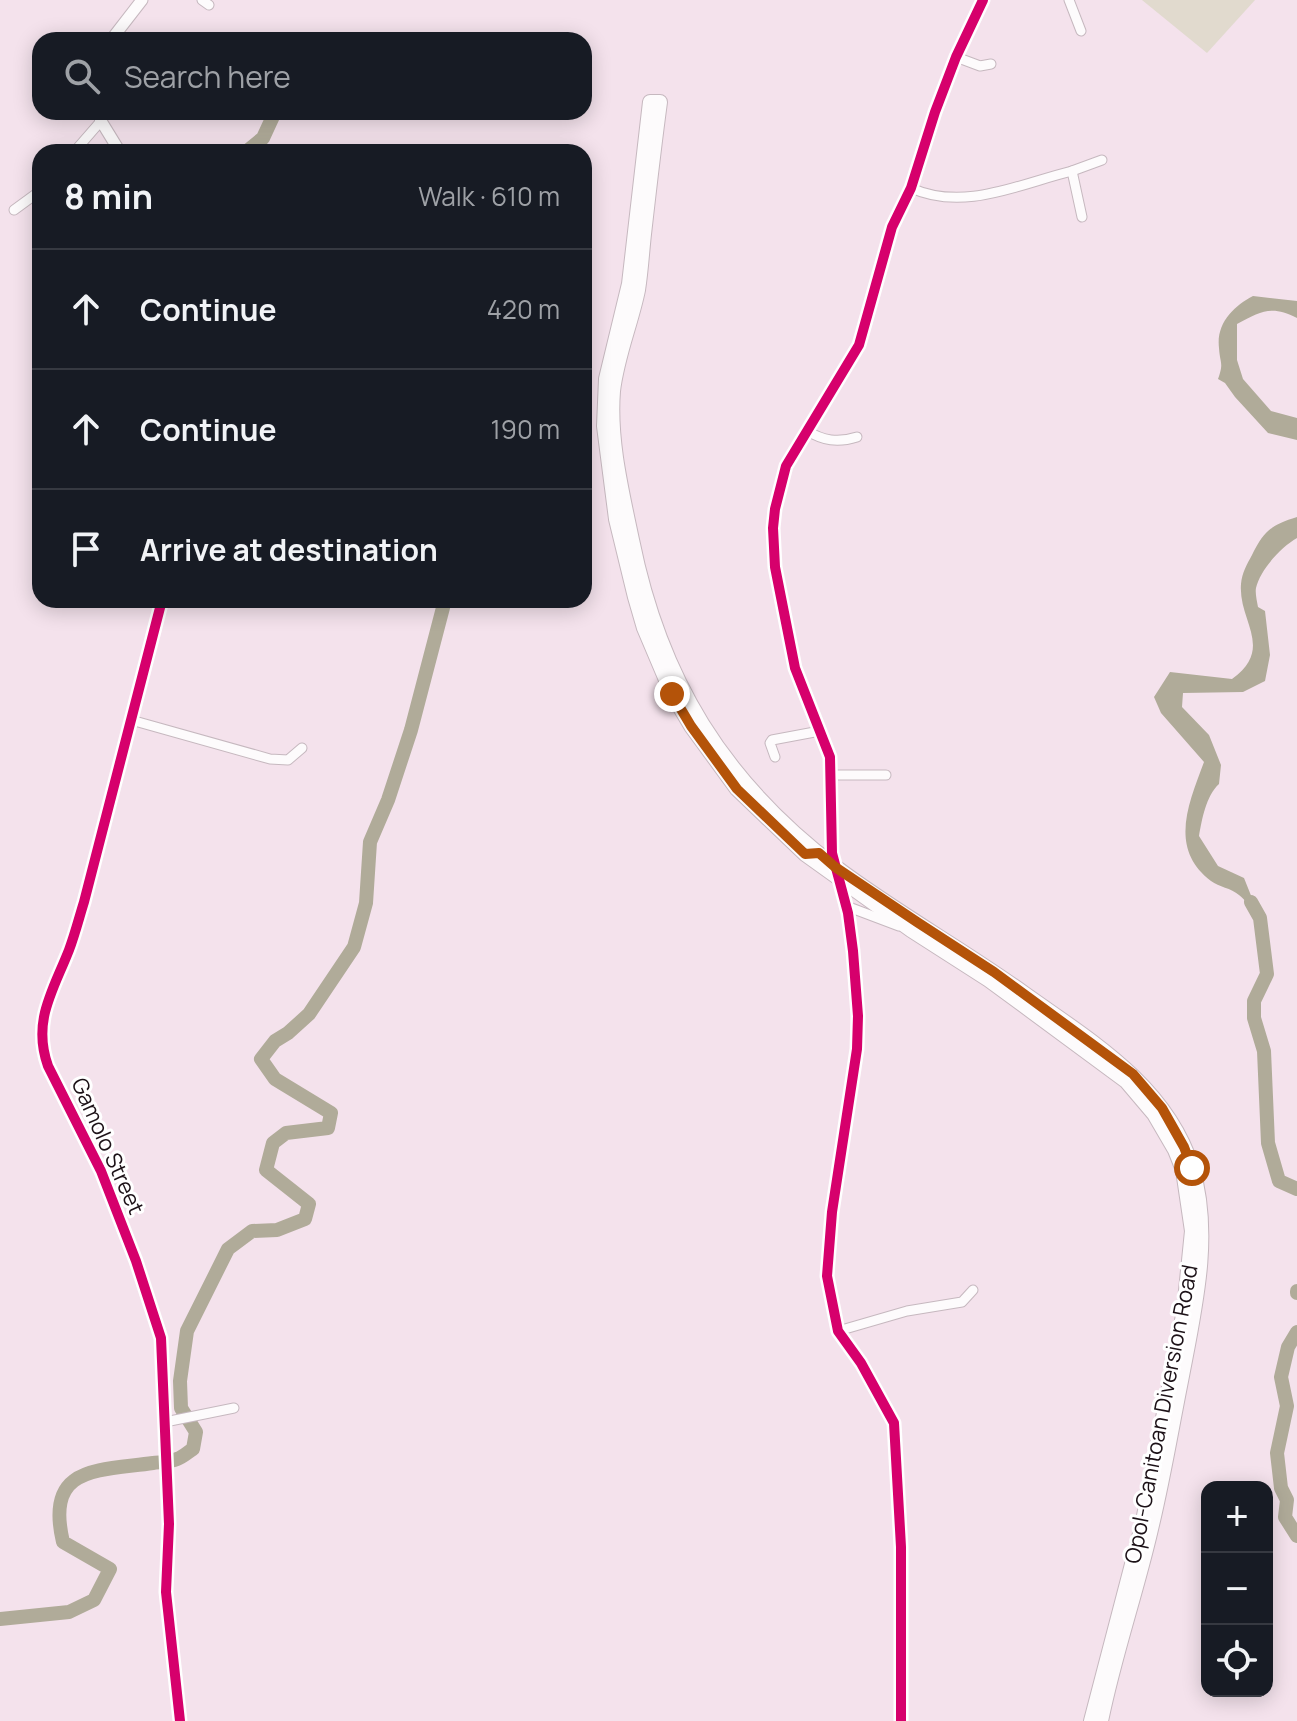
<!DOCTYPE html>
<html lang="en">
<head>
<meta charset="utf-8">
<style>
  :root { --surface:#171b24; --page:#20242c; --text:#f1f3f6; --muted:#9ea1a6; --line:#363941 }
  body { margin:0; font-family:Manrope,sans-serif; background:var(--page); color:var(--text) }
  .controls { position:absolute; right:24px; bottom:24px; display:grid; overflow:hidden; border-radius:16px; box-shadow:0 4px 20px #0003 }
  .controls button { width:72px; height:72px; display:grid; place-items:center; padding:0; border:0; border-bottom:2px solid var(--line); background:var(--surface); color:var(--text); font:40px sans-serif }
  .stop { position:absolute; width:24px; height:24px; margin:-18px; border:6px solid #b45309; border-radius:50%; background:#fff }
  .stop.end { background:#b45309; border-color:#fff; box-shadow:0 2px 8px #0008 }
  .list { margin:0; padding:0; list-style:none }
  h2 { display:flex; justify-content:space-between; align-items:center; height:104px; margin:0; padding:0 32px; font-size:34px }
  h2 small { font-size:26px; font-weight:400; color:var(--muted) }
  .list li { display:grid; grid-template-columns:52px 1fr auto; gap:24px; align-items:center; box-sizing:border-box; height:120px; padding:0 32px; border-top:2px solid var(--line) }
  .list b { display:block; font-size:30px; white-space:nowrap }
  .list em { font-size:26px; font-style:normal; color:var(--muted) }
  .icon { flex:none; width:44px; height:44px; fill:none; stroke:currentColor; stroke-width:2; stroke-linecap:round; stroke-linejoin:round }
  .map { position:relative; flex:none; width:1297px; height:1721px; overflow:hidden }
  .search { position:absolute; background:var(--surface); box-shadow:0 4px 20px #0003; left:32px; top:32px; width:560px; height:88px; display:flex; align-items:center; gap:20px; box-sizing:border-box; padding:0 28px; border-radius:24px; color:var(--muted); font-size:30px }
  .panel { position:absolute; background:var(--surface); box-shadow:0 4px 20px #0003; left:32px; top:144px; width:560px; height:464px; border-radius:24px }
  .map>svg:first-child { display:block }
</style>
</head>
<body>
<div class="map">
<svg width="1297" height="1721" viewBox="0 0 1297 1721">
  <rect width="100%" height="100%" fill="#f4e2ec"/>
  <path fill="#e1dace" d="M 1142,0 L 1255,0 L 1207,53 Z"/>
  <g fill="#b0ab99">
    <path d="M 1253,296 L 1297,301 L 1297,318 C 1272,305 1261,311 1237,324 L 1237,360 L 1243,379 L 1271,411 L 1297,418 L 1297,440 L 1268,433 L 1235,397 L 1225,383 L 1218,379 C 1224,362 1220,364 1219,348 C 1216,323 1234,306 1253,296 Z"/>
    <path d="M 1297,517 L 1297,538 C 1281,547 1260,570 1256,588 C 1255,593 1257,601 1258,607 L 1265,611 L 1270,655 L 1265,681 L 1243,692 L 1183,693 L 1182,707 L 1209,735 L 1221,765 L 1219,784 C 1206,796 1202,819 1199,836 L 1218,866 L 1244,878 L 1260,918 C 1253,911 1247,901 1239,895 C 1231,888 1219,887 1211,881 C 1168,848 1189,803 1204,762 L 1161,713 L 1154,697 L 1170,672 L 1232,679 C 1275,648 1238,621 1241,584 C 1242,573 1247,564 1252,555 C 1264,531 1271,525 1297,517 Z"/>
  </g>
  <g fill="none" stroke-linecap="round" stroke-linejoin="round">
    <g stroke="#b0ab99" stroke-width="14">
      <path d="M 246,152 L 263,138 L 275,112"/>
      <path d="M 1251,902 L 1260,918 L 1267,974 L 1254,1001 L 1254,1018 L 1264,1051 L 1268,1143 L 1279,1181 L 1297,1189"/>
      <path d="M 1297,1291 L 1297,1293"/>
      <path d="M 1297,1332 L 1288,1347 L 1281,1377 L 1287,1406 L 1277,1453 L 1281,1488 L 1287,1500 L 1285,1517 L 1297,1536"/>
      <path d="M 0,1619 L 69,1612 L 94,1600 L 110,1569 L 63,1542 C 45,1466 96,1471 153,1463 C 161,1462 170,1462 177,1459 C 183,1457 188,1452 193,1449 L 196,1432 L 181,1408 L 180,1381 L 187,1331 L 228,1249 L 252,1231 L 277,1230 L 305,1219 L 309,1204 L 266,1170 L 273,1143 L 286,1133 L 328,1128 L 331,1113 L 275,1079 L 261,1059 L 275,1041 L 288,1033 L 309,1014 L 354,947 L 366,903 L 370,842 L 388,800 L 411,730 L 445,600"/>
    </g>
    <defs>
      <g id="minor">
        <path d="M 202,0 L 209,5"/>
        <path d="M 1069,0 L 1081,31"/>
        <path d="M 956,57 L 980,66 L 991,64"/>
        <path d="M 74,152 L 101,121"/>
        <path d="M 1072,171 L 1102,160"/>
        <path d="M 911,188 C 964,212 1019,184 1072,171 L 1082,217"/>
        <path d="M 14,210 L 40,191"/>
        <path d="M 806,430 C 823,441 838,443 857,437"/>
        <path d="M 131,720 L 270,759 L 288,760 L 302,748"/>
        <path d="M 775,757 L 770,743 L 772,740 L 820,731"/>
        <path d="M 832,775 L 886,775"/>
        <path d="M 846,906 L 899,926"/>
        <path d="M 838,1331 L 907,1311 L 962,1302 L 973,1290"/>
        <path d="M 165,1422 L 234,1408"/>
      </g>
      <g id="tertiary">
        <path d="M 111,40 L 142,0"/>
        <path d="M 98,112 L 101,121 L 120,152"/>
        <path d="M 162,600 L 84,902 C 79,918 75,934 69,950 C 53,991 32,1021 48,1066 L 101,1171 L 136,1261 L 161,1338 L 169,1524 L 166,1592 L 180,1721"/>
        <path d="M 901,1721 L 901,1547 L 894,1423 L 861,1363 L 838,1331 L 827,1276 L 832,1212 L 857,1049 L 858,1016 L 853,951 L 848,913 L 832,853 L 830,757 L 795,668 L 775,567 L 773,528 L 775,509 L 786,466 L 859,345 L 892,227 L 911,188 L 935,112 L 956,57 L 983,0"/>
      </g>
      <path id="primary" d="M 1091,1721 L 1142,1526 L 1184,1310 L 1192,1231 L 1183,1170 L 1175,1150 L 1154,1114 L 1126,1081 L 989,980 L 911,930 L 805,854 L 737,789 L 691,726 L 672,694 L 644,628 L 635,597 L 616,519 L 604,426 L 606,379 L 629,284 L 650,102 L 660,102 C 654,146 649,190 644,234 C 642,252 641,271 638,290 C 631,324 617,356 613,391 C 609,440 622,492 632,540 C 660,679 723,782 837,868 C 897,913 964,950 1025,994 C 1091,1041 1166,1085 1192,1167 C 1213,1236 1194,1312 1181,1381 C 1171,1431 1163,1480 1151,1529 C 1136,1594 1114,1656 1101,1721"/>
    </defs>
    <use href="#minor" stroke="#c6b8bf" stroke-width="11"/>
    <use href="#tertiary" stroke="#c6b8bf" stroke-width="13"/>
    <use href="#primary" stroke="#c6b8bf" stroke-width="16"/>
    <use href="#minor" stroke="#fdfbfc" stroke-width="9"/>
    <use href="#tertiary" stroke="#fdfbfc" stroke-width="11"/>
    <use href="#primary" stroke="#fdfbfc" stroke-width="14"/>
    <defs>
      <g id="cycleway">
        <path d="M 162,600 L 84,902 C 79,918 75,934 69,950 C 53,991 32,1021 48,1066 L 101,1171 L 136,1261 L 161,1338 L 169,1524 L 166,1592 L 180,1721"/>
        <path d="M 901,1721 L 901,1547 L 894,1423 L 861,1363 L 838,1331 L 827,1276 L 832,1212 L 857,1049 L 858,1016 L 853,951 L 848,913 L 832,853 L 830,757 L 795,668 L 775,567 L 773,528 L 775,509 L 786,466 L 859,345 L 892,227 L 911,188 L 935,112 L 956,57 L 983,0"/>
      </g>
    </defs>
    <use href="#cycleway" stroke="#fff" stroke-width="15"/>
    <use href="#cycleway" stroke="#d6006c" stroke-width="10"/>
  </g>
  <g fill="none" stroke-linecap="round" stroke-linejoin="round">
    <path stroke="#b45309" stroke-width="10" d="M 672,694 L 691,726 L 737,789 L 805,854 L 819,853 L 835,867 L 917,922 L 994,972 L 1133,1074 L 1162,1108 L 1184,1147 L 1192,1168"/>
  </g>
  <g text-anchor="middle" dominant-baseline="central" stroke-width="6" stroke-linejoin="round" paint-order="stroke">
    <g font-size="22" fill="#1c1117" stroke="#fff">
      <text transform="translate(108 1146) rotate(66)">Gamolo Street</text>
      <text transform="translate(1161 1414) rotate(-79)">Opol-Canitoan Diversion Road</text>
    </g>
  </g>
</svg>
<div class="controls">
<button>+</button>
<button>−</button>
<button><svg class="icon" aria-label="locate" viewBox="0 0 24 24"><circle cx="12" cy="12" r="6"/><path d="M12 2v4M12 18v4M2 12h4M18 12h4"/></svg></button>
</div>
<div class="stop" style="left:1192px;top:1168px"></div>
<div class="stop end" style="left:672px;top:694px"></div>
<div class="search"><svg class="icon" aria-label="search" viewBox="0 0 24 24"><circle cx="10" cy="10" r="6"/><path d="M15 15l6 6"/></svg>Search here</div>
<section class="panel">
<h2>8 min<small>Walk · 610 m</small></h2>
<ul class="list">
<li><svg class="icon" aria-label="ahead" viewBox="0 0 24 24"><path d="M12 20V5M6 11l6-6 6 6"/></svg><div><b>Continue</b></div><em>420 m</em></li>
<li><svg class="icon" aria-label="ahead" viewBox="0 0 24 24"><path d="M12 20V5M6 11l6-6 6 6"/></svg><div><b>Continue</b></div><em>190 m</em></li>
<li><svg class="icon" aria-label="arrive" viewBox="0 0 24 24"><path d="M6 21V4h12l-3 4 3 4H6"/></svg><div><b>Arrive at destination</b></div></li>
</ul>
</section>
</div>
</body>
</html>
